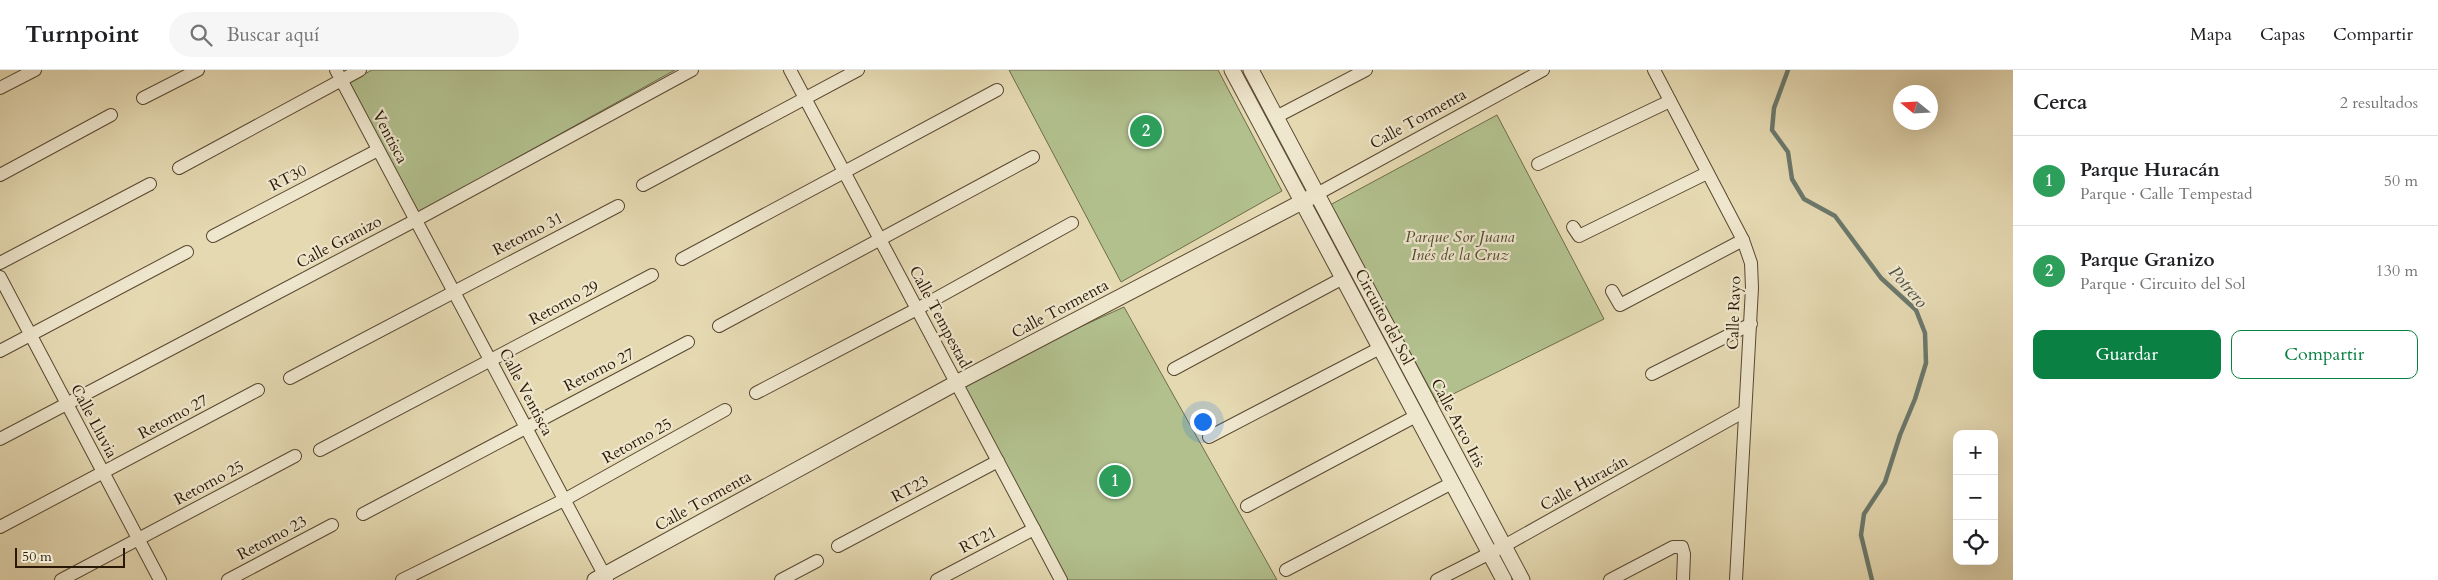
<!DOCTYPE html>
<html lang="es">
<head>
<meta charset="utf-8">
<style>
  :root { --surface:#fff; --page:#f6f6f6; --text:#202124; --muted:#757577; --line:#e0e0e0; --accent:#0b8043 }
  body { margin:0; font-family:Cardo,serif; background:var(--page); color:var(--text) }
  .controls { position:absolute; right:15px; bottom:15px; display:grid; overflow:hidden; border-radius:10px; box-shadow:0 5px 20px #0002 }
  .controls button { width:45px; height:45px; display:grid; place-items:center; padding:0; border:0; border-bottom:1px solid var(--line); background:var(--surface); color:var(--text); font:25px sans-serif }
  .compass { position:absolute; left:1893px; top:15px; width:45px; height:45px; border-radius:50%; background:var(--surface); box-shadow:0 5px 20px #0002; rotate:288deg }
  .scale { position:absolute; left:15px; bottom:12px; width:110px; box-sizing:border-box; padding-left:5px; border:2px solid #291805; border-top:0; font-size:14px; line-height:18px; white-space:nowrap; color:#291805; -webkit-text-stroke:4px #eee6cd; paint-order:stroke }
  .you { position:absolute; left:1202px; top:351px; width:18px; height:18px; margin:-12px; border:4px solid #fff; border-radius:50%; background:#1a73e8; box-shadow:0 0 0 8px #1a73e833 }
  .badge { display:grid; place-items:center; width:32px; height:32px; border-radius:50%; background:var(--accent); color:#fff; font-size:16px; font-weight:700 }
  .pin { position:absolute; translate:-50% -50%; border:2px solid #fff; box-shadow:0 1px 5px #0006 }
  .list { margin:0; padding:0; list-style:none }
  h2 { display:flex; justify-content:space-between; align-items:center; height:65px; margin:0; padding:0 20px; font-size:21px }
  h2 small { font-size:16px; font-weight:400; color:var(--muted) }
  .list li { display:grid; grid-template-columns:32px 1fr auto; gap:15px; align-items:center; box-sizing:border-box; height:90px; padding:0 20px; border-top:1px solid var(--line) }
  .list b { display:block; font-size:19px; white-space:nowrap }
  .list p { margin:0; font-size:16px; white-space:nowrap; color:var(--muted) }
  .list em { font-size:16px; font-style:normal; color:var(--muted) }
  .actions { display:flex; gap:10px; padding:15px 20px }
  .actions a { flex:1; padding:11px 0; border:1px solid var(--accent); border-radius:10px; text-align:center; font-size:18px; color:var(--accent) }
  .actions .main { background:var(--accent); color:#fff }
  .icon { flex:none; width:28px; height:28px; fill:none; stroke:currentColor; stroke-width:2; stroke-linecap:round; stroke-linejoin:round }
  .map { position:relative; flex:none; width:2013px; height:510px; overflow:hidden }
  header { display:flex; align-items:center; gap:30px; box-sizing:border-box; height:70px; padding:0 25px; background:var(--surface); border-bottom:1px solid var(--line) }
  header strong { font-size:24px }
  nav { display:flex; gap:28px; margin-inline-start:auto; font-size:18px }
  .search { width:350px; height:45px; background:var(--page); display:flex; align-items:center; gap:12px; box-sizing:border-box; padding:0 18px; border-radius:28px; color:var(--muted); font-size:19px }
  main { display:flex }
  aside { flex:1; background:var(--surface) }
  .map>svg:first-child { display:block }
</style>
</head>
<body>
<header>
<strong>Turnpoint</strong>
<div class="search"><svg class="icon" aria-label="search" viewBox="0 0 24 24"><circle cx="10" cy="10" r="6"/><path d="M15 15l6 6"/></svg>Buscar aquí</div>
<nav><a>Mapa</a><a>Capas</a><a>Compartir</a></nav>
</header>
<main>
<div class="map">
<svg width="2013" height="510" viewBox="0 0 2013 510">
  <rect width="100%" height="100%" fill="#e5d9b2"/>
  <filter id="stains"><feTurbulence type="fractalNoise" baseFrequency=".004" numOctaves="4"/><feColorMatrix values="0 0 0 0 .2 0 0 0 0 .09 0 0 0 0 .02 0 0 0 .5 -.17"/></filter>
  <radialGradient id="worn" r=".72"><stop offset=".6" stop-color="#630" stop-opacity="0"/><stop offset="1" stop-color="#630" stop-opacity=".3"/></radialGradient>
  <g fill="#b2c08e" stroke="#6e6c4a">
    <path d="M 372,0 L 675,0 L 418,143 L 348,13 Z"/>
    <path d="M 1009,0 L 1218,0 L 1282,121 L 1121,212 Z"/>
    <path d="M 1497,45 L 1604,249 L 1437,332 L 1330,135 Z"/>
    <path d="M 1124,237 L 1277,510 L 1061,510 L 956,313 Z"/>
  </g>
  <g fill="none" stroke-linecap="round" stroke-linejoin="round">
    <path stroke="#6b796d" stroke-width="4.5" d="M 1788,0 L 1774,38 L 1772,60 L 1788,82 L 1792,109 L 1804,129 L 1835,146 L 1881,208 L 1916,240 L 1925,263 L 1926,293 L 1915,329 L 1900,365 L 1885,412 L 1864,444 L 1861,465 L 1872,510"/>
    <defs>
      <g id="minor">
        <path d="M 336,0 L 607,510"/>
        <path d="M 790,0 L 1061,510"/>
        <path d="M 1654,0 L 1743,170 L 1751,193 L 1752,218 L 1736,510"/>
        <path d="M 0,18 L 35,0"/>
        <path d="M 143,28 L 198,0"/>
        <path d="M 1276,47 L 1366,0"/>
        <path d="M 1538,94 L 1670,31"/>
        <path d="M 179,98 L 360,0"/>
        <path d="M 0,105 L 111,45"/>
        <path d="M 643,115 L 858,0"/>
        <path d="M 1317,124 L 1543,0"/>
        <path d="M 1573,157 L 1579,166 L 1707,103"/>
        <path d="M 213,166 L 378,80"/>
        <path d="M 682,189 L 997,20"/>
        <path d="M 0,193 L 150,114"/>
        <path d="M 0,207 L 160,510"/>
        <path d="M 1612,221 L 1620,235 L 1743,170"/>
        <path d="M 719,256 L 1033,87"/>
        <path d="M 0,281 L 187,182"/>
        <path d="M 1174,299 L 1343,208"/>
        <path d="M 1652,304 L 1751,254"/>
        <path d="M 290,308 L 618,136"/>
        <path d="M 756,323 L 917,239 L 1072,153"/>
        <path d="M 1209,367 L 1380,278"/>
        <path d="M 0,369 L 416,150 L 692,0"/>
        <path d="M 320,380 L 652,205"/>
        <path d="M 1247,436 L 1416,346"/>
        <path d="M 363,444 L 688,272"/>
        <path d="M 0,457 L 258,320"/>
        <path d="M 838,476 L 998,391"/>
        <path d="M 1286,500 L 1452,413"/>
        <path d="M 61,510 L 295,386"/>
        <path d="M 228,510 L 332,455"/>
        <path d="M 402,510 L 564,430 L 725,340"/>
        <path d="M 781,510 L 817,491"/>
        <path d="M 937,510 L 1034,459"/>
        <path d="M 1437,510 L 1504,476 L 1745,341"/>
        <path d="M 1610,510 L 1673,477 L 1682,477 L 1684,484 L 1683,510"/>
      </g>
      <g id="tertiary">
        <path d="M 1232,0 L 1504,510"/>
        <path d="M 1251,0 L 1522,510"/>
        <path d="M 595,510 L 956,313 L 1317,124"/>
      </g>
    </defs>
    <use href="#minor" stroke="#584830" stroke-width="14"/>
    <use href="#tertiary" stroke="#584830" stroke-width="17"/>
    <use href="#minor" stroke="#eee6cd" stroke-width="12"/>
    <use href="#tertiary" stroke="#eee6cd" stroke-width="15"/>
  </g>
  <g text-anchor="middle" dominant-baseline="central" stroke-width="4.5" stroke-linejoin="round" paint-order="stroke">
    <g font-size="16" fill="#291805" stroke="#eee6cd">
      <text transform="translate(1418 49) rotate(-29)">Calle Tormenta</text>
      <text transform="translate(390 67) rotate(62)">Ventisca</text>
      <text transform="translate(288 108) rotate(-27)">RT30</text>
      <text transform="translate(528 164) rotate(-27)">Retorno 31</text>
      <text transform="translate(339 172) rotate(-28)">Calle Granizo</text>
      <text transform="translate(564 233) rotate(-28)">Retorno 29</text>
      <text transform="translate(1060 239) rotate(-28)">Calle Tormenta</text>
      <text transform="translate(1734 243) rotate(-88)">Calle Rayo</text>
      <text transform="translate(940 247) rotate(62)">Calle Tempestad</text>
      <text transform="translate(1384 247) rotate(62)">Circuito del Sol</text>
      <text transform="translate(599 300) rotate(-27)">Retorno 27</text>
      <text transform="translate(526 322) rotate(62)">Calle Ventisca</text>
      <text transform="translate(173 347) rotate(-28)">Retorno 27</text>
      <text transform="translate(94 351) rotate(62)">Calle Lluvia</text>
      <text transform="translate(1458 353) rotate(62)">Calle Arco Iris</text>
      <text transform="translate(637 371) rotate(-29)">Retorno 25</text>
      <text transform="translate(209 413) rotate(-28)">Retorno 25</text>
      <text transform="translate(1584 413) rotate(-29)">Calle Huracán</text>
      <text transform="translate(910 419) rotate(-28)">RT23</text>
      <text transform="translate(703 431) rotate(-29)">Calle Tormenta</text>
      <text transform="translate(272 468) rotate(-28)">Retorno 23</text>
      <text transform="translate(978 470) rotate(-28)">RT21</text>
    </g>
    <g font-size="16" font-style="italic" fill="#524a2e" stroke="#eee6cd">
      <text x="1460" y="167">Parque Sor Juana<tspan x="1460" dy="18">Inés de la Cruz</tspan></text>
    </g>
    <g font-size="18" font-style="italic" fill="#505042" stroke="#eee6cd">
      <text transform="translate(1908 217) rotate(49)">Potrero</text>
    </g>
  </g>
  <rect width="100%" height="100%" filter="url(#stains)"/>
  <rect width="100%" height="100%" fill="url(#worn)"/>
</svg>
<div class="controls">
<button>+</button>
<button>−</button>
<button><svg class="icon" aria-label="locate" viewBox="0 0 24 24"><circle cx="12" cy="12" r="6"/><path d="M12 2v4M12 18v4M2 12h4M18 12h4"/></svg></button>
</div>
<svg class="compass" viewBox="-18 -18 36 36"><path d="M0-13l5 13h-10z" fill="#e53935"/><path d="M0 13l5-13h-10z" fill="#757577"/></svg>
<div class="scale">50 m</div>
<div class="you"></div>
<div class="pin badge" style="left:1115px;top:411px;background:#2e9e5b">1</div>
<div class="pin badge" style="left:1146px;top:61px;background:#2e9e5b">2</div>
</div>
<aside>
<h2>Cerca<small>2 resultados</small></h2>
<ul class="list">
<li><span class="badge" style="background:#2e9e5b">1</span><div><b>Parque Huracán</b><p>Parque · Calle Tempestad</p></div><em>50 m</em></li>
<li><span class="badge" style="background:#2e9e5b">2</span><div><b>Parque Granizo</b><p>Parque · Circuito del Sol</p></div><em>130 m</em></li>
</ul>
<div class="actions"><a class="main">Guardar</a><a>Compartir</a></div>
</aside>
</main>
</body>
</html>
